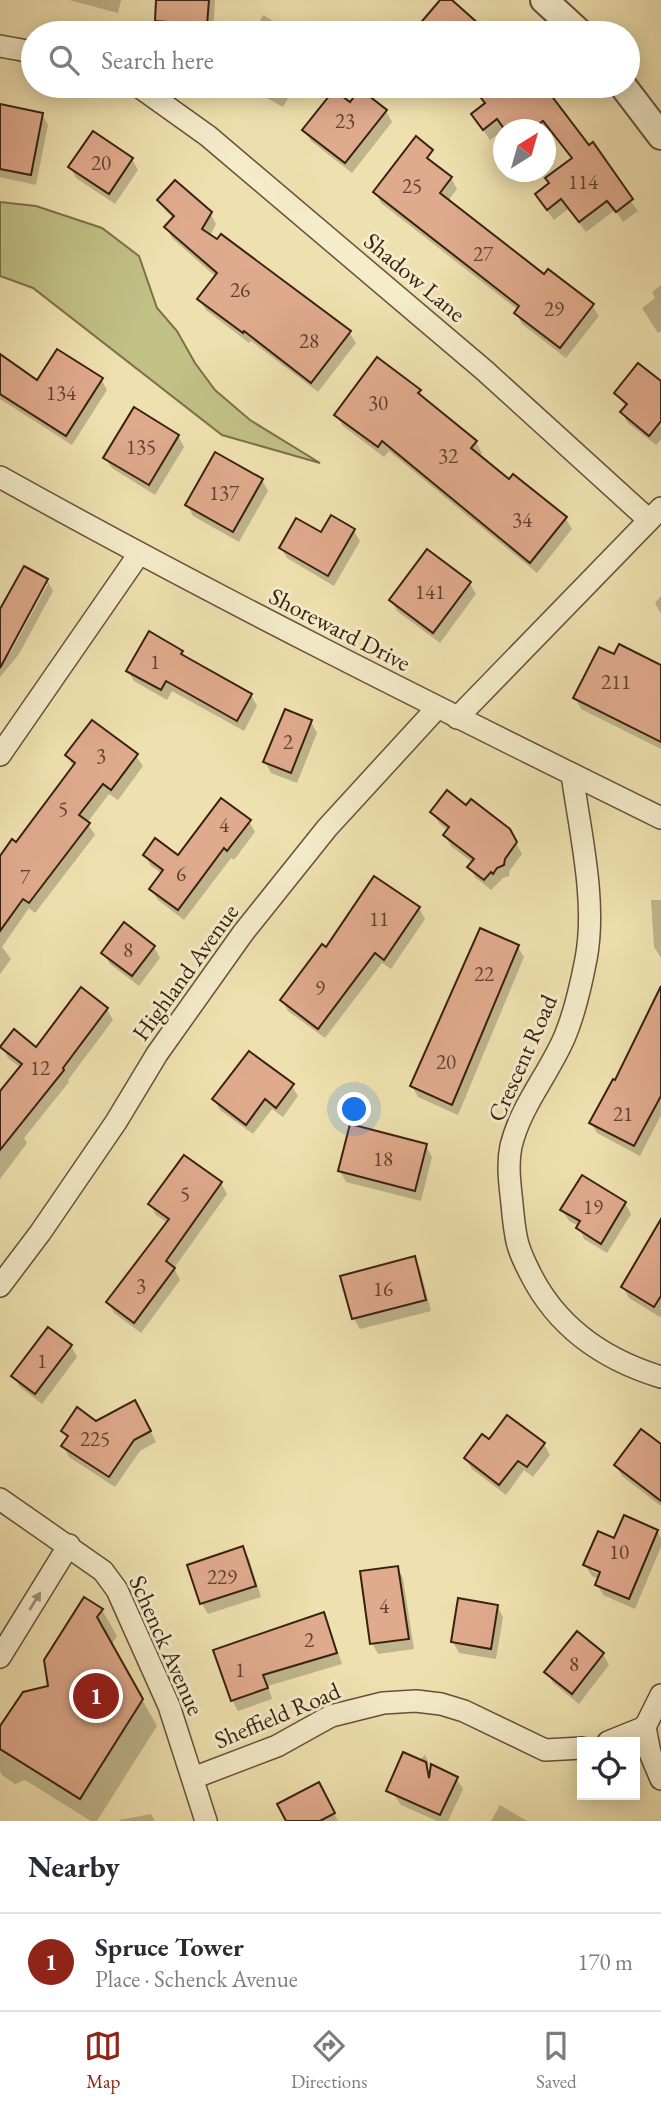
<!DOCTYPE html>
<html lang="en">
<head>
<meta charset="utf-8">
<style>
  :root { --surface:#fff; --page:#f2f2f3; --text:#2b2b33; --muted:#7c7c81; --line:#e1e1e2; --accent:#8f2418 }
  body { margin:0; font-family:"EB Garamond",serif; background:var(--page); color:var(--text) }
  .controls { position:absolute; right:21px; bottom:21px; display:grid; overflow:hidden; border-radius:0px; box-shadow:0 4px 18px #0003 }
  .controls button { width:63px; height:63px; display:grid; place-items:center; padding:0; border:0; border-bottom:2px solid var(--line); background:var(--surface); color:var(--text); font:35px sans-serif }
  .compass { position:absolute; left:493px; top:119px; width:63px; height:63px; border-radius:50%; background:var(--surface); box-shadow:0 4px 18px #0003; rotate:37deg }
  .you { position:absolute; left:355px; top:1110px; width:24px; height:24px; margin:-18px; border:5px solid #fff; border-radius:50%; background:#1a73e8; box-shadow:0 0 0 10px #1a73e833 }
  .badge { display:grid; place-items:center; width:46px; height:46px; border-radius:50%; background:var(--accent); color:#fff; font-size:23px; font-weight:700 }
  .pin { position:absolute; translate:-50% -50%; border:4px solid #fff; box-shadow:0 2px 7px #0006 }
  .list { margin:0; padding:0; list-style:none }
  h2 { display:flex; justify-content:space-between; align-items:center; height:91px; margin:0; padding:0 28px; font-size:30px }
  h2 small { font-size:23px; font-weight:400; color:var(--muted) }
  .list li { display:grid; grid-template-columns:46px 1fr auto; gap:21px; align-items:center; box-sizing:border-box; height:98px; padding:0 28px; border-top:2px solid var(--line) }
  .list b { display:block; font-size:26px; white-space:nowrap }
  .list p { margin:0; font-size:23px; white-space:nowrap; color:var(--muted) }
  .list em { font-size:23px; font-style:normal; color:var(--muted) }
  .icon { flex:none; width:38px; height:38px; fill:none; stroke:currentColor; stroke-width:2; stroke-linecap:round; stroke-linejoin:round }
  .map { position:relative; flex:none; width:661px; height:1821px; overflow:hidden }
  .search { position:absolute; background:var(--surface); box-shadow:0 4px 18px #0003; left:21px; right:21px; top:21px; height:77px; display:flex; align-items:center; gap:18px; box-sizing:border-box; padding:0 24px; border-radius:38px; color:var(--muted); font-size:26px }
  .sheet { height:189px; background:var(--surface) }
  nav { display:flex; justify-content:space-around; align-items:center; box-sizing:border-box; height:98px; border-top:2px solid var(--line); background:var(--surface); font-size:19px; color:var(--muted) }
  nav a { display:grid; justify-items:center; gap:4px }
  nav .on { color:var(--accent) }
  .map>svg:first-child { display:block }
</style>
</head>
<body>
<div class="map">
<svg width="661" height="1821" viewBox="0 0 661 1821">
  <rect width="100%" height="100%" fill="#efe1af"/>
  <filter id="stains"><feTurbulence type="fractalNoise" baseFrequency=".00286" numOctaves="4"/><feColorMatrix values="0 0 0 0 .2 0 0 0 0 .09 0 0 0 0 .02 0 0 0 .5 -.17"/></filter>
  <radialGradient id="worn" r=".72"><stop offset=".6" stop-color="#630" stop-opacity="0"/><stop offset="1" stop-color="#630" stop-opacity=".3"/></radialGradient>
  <path fill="#c1c085" stroke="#7c704c" stroke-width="2" d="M 0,202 L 36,206 L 102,228 L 139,256 L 157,308 L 177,331 L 195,363 L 215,390 L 250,420 L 320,463 L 222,435 L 33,288 L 0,276 Z"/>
  <g fill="#0003" fill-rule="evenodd">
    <path d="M 69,0 L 121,0 L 118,13 Z"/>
    <path d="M 158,0 L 215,0 L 213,33 L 163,31 L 157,21 Z"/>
    <path d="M 263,15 L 294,33 L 253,33 Z"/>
    <path d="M 245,86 L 295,86 L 283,107 Z"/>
    <path d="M 501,86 L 543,86 L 638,211 L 623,222 L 615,210 L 586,232 L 568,209 L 554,220 L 543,205 L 551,184 L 573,160 L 550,130 L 546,134 L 546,130 L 504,129 L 490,140 L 473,115 L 487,104 L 487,96 Z"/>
    <path d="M 0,106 L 42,114 L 48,125 L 36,185 L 0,177 Z"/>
    <path d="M 386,111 L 392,122 L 352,173 L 311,141 L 304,130 Z"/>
    <path d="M 132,159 L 138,170 L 115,204 L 76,178 L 70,167 Z"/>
    <path d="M 451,178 L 457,189 L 448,201 L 544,276 L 592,305 L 599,316 L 566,358 L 522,324 L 516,313 L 518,310 L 381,203 L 375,192 Z"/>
    <path d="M 159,200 L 210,213 L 216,224 L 210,236 L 349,332 L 356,343 L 318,392 L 251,341 L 249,343 L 206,310 L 199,299 L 216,277 L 172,238 L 166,227 L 174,219 L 166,211 Z"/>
    <path d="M 661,285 L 661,331 L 658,333 L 642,308 L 655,298 L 652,292 Z"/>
    <path d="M 0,357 L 38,382 L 101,379 L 107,390 L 72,445 L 0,399 Z"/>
    <path d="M 661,383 L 661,439 L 656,445 L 628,423 L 622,413 L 626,407 L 616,393 Z"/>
    <path d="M 419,391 L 425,402 L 476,442 L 482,453 L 479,457 L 509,482 L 514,477 L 566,519 L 572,529 L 537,573 L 389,451 L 384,457 L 343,426 L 336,415 Z"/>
    <path d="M 178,436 L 184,447 L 155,495 L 112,468 L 105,458 Z"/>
    <path d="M 262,480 L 268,491 L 239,542 L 193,516 L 187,505 Z"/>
    <path d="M 353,530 L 360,541 L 334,586 L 287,558 L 281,548 L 322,535 Z"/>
    <path d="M 427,552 L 470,584 L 476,594 L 440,643 L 397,611 L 391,600 Z"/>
    <path d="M 47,580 L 53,591 L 19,654 L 0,677 L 0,613 ZM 44,584 L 48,584 L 10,653 L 7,652 Z"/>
    <path d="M 661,596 L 661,614 L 655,603 Z"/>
    <path d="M 182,652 L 186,659 L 251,695 L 257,706 L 244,731 L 172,691 L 167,700 L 134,681 L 128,671 Z"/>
    <path d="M 661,671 L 661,749 L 581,709 L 575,698 Z"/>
    <path d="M 311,722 L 317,733 L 297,783 L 271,773 L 265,762 Z"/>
    <path d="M 67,755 L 136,756 L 143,766 L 118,800 L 109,794 L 87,823 L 95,835 L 35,913 L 29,908 L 2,947 L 11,959 L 0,974 L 0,859 L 16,844 L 74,768 Z"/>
    <path d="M 467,808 L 509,830 L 522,854 L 510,870 L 509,876 L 503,878 L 491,890 L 476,878 L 470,868 L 473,863 L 451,846 L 445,835 L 448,831 L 439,823 L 432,812 Z"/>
    <path d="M 249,821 L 255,832 L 234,860 L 231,858 L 184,920 L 158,900 L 151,889 L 163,874 L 151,866 L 145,855 L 178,858 Z"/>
    <path d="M 651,900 L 661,900 L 661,958 L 654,947 Z"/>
    <path d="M 419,908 L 425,919 L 391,969 L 382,963 L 325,1038 L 288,1011 L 282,1000 L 327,950 Z"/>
    <path d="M 154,947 L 160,958 L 139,986 L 110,964 L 103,953 Z"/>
    <path d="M 518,947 L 524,957 L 458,1115 L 418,1097 L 412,1086 Z"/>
    <path d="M 661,1001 L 661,1115 L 640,1156 L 597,1133 L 591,1123 Z"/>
    <path d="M 107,1009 L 113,1020 L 68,1080 L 69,1082 L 24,1138 L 27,1143 L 0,1179 L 0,1096 L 21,1068 L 8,1058 L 2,1047 L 36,1050 Z"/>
    <path d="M 292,1086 L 298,1096 L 283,1117 L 272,1109 L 253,1134 L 220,1110 L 214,1099 Z"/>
    <path d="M 426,1146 L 432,1157 L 421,1201 L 346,1182 L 340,1171 Z"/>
    <path d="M 221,1183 L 227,1194 L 174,1268 L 180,1280 L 141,1333 L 114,1313 L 108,1302 L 168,1223 L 156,1215 L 150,1204 Z"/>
    <path d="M 625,1203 L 631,1214 L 607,1253 L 584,1239 L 579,1226 L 569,1221 L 562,1210 Z"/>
    <path d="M 661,1226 L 661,1316 L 660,1317 L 629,1298 L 623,1287 Z"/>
    <path d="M 414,1258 L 420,1269 L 431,1311 L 360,1329 L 354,1319 L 343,1277 Z"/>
    <path d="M 71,1346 L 77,1357 L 42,1404 L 20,1387 L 13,1376 Z"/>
    <path d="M 141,1413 L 156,1442 L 140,1451 L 115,1487 L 69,1457 L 63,1446 L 68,1439 L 63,1431 Z"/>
    <path d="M 489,1441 L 544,1444 L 550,1455 L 533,1477 L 524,1470 L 506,1495 L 472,1469 L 466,1459 Z"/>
    <path d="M 661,1446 L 661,1506 L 622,1476 L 616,1465 Z"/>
    <path d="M 657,1531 L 661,1538 L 661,1547 L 635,1609 L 603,1595 L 597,1584 L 599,1579 L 592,1576 L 585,1565 L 615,1540 ZM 592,1567 L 609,1574 L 608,1578 L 592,1571 Z"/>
    <path d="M 243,1548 L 249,1559 L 261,1597 L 208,1614 L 202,1604 L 189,1566 Z"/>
    <path d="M 397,1567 L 403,1578 L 414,1649 L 378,1654 L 372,1643 Z"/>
    <path d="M 497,1606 L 503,1617 L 496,1659 L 459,1653 L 453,1642 Z"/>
    <path d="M 102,1610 L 117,1636 L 111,1645 L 157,1726 L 97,1821 L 91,1821 L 25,1780 L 15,1784 L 2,1775 L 0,1771 L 0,1730 L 50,1687 L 46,1661 Z"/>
    <path d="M 323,1614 L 329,1625 L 342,1664 L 268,1686 L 272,1699 L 238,1711 L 232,1700 Z"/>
    <path d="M 603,1654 L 609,1665 L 579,1704 L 553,1683 L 547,1672 Z"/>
    <path d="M 425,1755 L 430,1765 L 429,1764 L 426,1769 L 428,1787 L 431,1766 L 456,1778 L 463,1789 L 448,1821 L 437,1821 L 401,1805 L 389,1788 Z"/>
    <path d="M 325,1795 L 338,1821 L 288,1821 Z"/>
    <path d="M 500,1805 L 527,1821 L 491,1821 Z"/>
    <path d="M 151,1814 L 155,1821 L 120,1821 L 119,1820 Z"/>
  </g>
  <g fill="#e0aa8c" stroke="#382113" stroke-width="2">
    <path d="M 156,0 L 209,0 L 207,25 L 155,21 Z"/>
    <path d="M 440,0 L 452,0 L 489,33 L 412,33 Z"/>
    <path d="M 498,86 L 544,86 L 589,145 L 593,142 L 633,199 L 616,212 L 607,201 L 579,222 L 561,199 L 547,210 L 535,194 L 549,183 L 545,178 L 572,158 L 543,121 L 531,130 L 505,130 L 497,119 L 483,130 L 471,114 L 485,103 L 481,98 Z"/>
    <path d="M 360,89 L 387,110 L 345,163 L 302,130 L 334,90 L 350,102 Z"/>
    <path d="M 0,104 L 43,113 L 31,175 L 0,169 Z"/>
    <path d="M 93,131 L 133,158 L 109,194 L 68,167 Z"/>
    <path d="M 416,136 L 433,150 L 427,158 L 452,177 L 440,193 L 544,274 L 548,269 L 594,304 L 560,348 L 514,313 L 519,306 L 373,192 Z"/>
    <path d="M 175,180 L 212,212 L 202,229 L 217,239 L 221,234 L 351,331 L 311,383 L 244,331 L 243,333 L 197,299 L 217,273 L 164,227 L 174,216 L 157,200 Z"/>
    <path d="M 57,349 L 103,378 L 66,436 L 0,394 L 0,354 L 37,380 Z"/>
    <path d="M 377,357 L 421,390 L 418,393 L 477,441 L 471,448 L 509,479 L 513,474 L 567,517 L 530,563 L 382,441 L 378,447 L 334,415 Z"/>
    <path d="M 638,363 L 661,381 L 661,421 L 649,436 L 620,412 L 627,404 L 614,393 Z"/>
    <path d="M 134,407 L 179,435 L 149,485 L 103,458 Z"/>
    <path d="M 215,452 L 263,479 L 233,532 L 185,505 Z"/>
    <path d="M 331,515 L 355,529 L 328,576 L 279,548 L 296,518 L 321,532 Z"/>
    <path d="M 427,549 L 471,582 L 433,633 L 389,600 Z"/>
    <path d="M 24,566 L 48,579 L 0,668 L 0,609 Z"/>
    <path d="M 149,631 L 183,651 L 181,654 L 252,694 L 237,721 L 166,681 L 161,690 L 126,671 Z"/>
    <path d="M 619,644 L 661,665 L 661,742 L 573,698 L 599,647 L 614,654 Z"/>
    <path d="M 285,709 L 312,720 L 291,773 L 263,762 Z"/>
    <path d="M 92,720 L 138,754 L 111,790 L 103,784 L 79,815 L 90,823 L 29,903 L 23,899 L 0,931 L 0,856 L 12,839 L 16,842 L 75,763 L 65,755 Z"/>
    <path d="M 447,790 L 466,805 L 471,799 L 510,829 L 517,842 L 505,859 L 504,865 L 497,868 L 493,874 L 491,872 L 484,880 L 467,867 L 474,859 L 443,835 L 449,827 L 430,812 Z"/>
    <path d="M 221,798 L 251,820 L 227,851 L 224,848 L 178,910 L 149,889 L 163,870 L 143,855 L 155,838 L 178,855 Z"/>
    <path d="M 374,876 L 420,907 L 384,960 L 375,953 L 318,1029 L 280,1000 L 322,944 L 326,947 Z"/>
    <path d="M 124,922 L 155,946 L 132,976 L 101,953 Z"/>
    <path d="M 480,928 L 519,945 L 452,1105 L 410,1086 Z"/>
    <path d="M 661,986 L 661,1096 L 634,1146 L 589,1123 L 613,1079 L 615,1080 Z"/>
    <path d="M 81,987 L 108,1008 L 63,1068 L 64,1070 L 0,1150 L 0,1091 L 22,1064 L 0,1047 L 14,1029 L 36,1047 Z"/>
    <path d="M 249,1051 L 294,1084 L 276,1108 L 265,1099 L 246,1125 L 212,1099 Z"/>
    <path d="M 350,1124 L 427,1144 L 415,1191 L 338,1171 Z"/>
    <path d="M 184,1155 L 222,1182 L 166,1261 L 175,1268 L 134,1323 L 106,1302 L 169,1219 L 148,1204 Z"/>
    <path d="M 582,1175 L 626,1202 L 601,1244 L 576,1228 L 580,1221 L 560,1210 Z"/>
    <path d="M 661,1219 L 661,1296 L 654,1307 L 621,1287 Z"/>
    <path d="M 415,1256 L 426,1300 L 352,1319 L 340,1276 Z"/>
    <path d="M 48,1327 L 72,1345 L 35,1394 L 11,1376 Z"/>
    <path d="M 135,1400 L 151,1431 L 134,1440 L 109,1477 L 61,1446 L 68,1436 L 61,1431 L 77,1407 L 96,1421 Z"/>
    <path d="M 507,1415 L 545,1443 L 527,1467 L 518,1461 L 499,1485 L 464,1458 L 482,1434 L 489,1439 Z"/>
    <path d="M 641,1429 L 661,1444 L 661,1501 L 614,1465 Z"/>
    <path d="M 624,1515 L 658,1530 L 629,1599 L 595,1585 L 600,1572 L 583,1565 L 598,1531 L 614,1538 Z"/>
    <path d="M 243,1546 L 256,1586 L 200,1604 L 187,1565 Z"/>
    <path d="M 398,1566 L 409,1639 L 370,1644 L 360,1571 Z"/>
    <path d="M 84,1597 L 103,1609 L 97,1617 L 143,1699 L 80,1799 L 0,1749 L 0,1726 L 23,1692 L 48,1686 L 44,1660 Z"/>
    <path d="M 458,1598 L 498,1605 L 491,1649 L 451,1642 Z"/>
    <path d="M 324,1612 L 337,1653 L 263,1675 L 268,1688 L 231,1701 L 213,1650 Z"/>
    <path d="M 577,1631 L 604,1653 L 572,1694 L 544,1672 Z"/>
    <path d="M 403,1752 L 426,1762 L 429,1778 L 431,1764 L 458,1777 L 440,1815 L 386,1791 Z"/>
    <path d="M 319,1782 L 335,1813 L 320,1821 L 286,1821 L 277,1804 Z"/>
  </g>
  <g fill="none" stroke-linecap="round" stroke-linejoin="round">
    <defs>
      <g id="minor">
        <path d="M 0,46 L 33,52"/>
        <path d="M 138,86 L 208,136 L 484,370 L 649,520"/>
        <path d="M 0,477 C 217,598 438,708 661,818"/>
        <path d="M 457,718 L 661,508"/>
        <path d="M 0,755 L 139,554"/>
        <path d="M 572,774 C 580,832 597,902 586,959 C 581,985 575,1012 565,1036 C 549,1074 521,1105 511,1146 C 507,1165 510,1185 512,1204 C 513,1215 514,1225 516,1236 C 518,1250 525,1263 531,1275 C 558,1328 605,1360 661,1377"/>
        <path d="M 0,1286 L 40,1233 L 116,1122 L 157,1054 L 243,933 L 327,828 L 437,708"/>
        <path d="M 0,1499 L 103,1571 L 117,1590 L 169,1706 L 206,1821"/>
        <path d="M 0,1657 L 69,1545"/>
        <path d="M 661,1695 L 645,1727 L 650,1753 L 661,1779"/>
        <path d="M 608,1742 L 645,1727"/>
        <path d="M 193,1778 L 277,1746 L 331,1716 L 383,1703 L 416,1701 L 441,1704 L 464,1711 L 545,1750 L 582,1748"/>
      </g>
      <g id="tertiary">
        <path d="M 544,0 L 580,33"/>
        <path d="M 623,86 L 661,136"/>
      </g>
    </defs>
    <use href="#minor" stroke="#66513a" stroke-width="24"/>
    <use href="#tertiary" stroke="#66513a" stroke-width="30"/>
    <use href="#minor" stroke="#f5eccb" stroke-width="21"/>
    <use href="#tertiary" stroke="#f5eccb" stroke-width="26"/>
  </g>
  <defs><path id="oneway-solid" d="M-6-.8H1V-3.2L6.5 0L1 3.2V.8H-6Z" transform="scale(1.75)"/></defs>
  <use fill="#a09178" href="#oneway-solid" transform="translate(35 1601) rotate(-58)"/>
  <g text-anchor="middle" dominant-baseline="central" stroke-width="6" stroke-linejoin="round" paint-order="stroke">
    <g font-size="21" fill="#624331">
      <text x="345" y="120">23</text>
      <text x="101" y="162">20</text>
      <text x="583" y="181">114</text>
      <text x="412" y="185">25</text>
      <text x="483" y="253">27</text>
      <text x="240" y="289">26</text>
      <text x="554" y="308">29</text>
      <text x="309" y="340">28</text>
      <text x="61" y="392">134</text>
      <text x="378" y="402">30</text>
      <text x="141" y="446">135</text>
      <text x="448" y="455">32</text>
      <text x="224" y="492">137</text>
      <text x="522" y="519">34</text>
      <text x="430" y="591">141</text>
      <text x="155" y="661">1</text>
      <text x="616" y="681">211</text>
      <text x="288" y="741">2</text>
      <text x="101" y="755">3</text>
      <text x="63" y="808">5</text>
      <text x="224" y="824">4</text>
      <text x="181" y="873">6</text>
      <text x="25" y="876">7</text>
      <text x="379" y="918">11</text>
      <text x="128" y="949">8</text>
      <text x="484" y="973">22</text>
      <text x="320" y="987">9</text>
      <text x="446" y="1061">20</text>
      <text x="40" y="1067">12</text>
      <text x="623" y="1113">21</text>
      <text x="383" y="1158">18</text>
      <text x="185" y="1193">5</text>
      <text x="593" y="1206">19</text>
      <text x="141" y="1285">3</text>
      <text x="383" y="1288">16</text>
      <text x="42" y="1360">1</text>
      <text x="95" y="1438">225</text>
      <text x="619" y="1551">10</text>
      <text x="222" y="1576">229</text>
      <text x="384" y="1605">4</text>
      <text x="309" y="1639">2</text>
      <text x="574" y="1663">8</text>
      <text x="240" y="1669">1</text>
    </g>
    <g font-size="24" fill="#382113" stroke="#f5eccb">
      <text transform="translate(415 277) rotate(40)">Shadow Lane</text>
      <text transform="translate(340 629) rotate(27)">Shoreward Drive</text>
      <text transform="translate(185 972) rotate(-54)">Highland Avenue</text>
      <text transform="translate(522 1058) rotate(-66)">Crescent Road</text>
      <text transform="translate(167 1645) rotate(66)">Schenck Avenue</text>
      <text transform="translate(277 1715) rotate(-23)">Sheffield Road</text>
    </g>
  </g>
  <rect width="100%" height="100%" filter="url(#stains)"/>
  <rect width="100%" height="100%" fill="url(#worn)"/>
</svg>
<div class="controls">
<button><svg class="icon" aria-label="locate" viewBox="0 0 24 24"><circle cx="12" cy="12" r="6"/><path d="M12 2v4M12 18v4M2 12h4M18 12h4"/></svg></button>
</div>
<svg class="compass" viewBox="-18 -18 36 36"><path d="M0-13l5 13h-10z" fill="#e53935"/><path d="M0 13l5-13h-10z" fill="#7c7c81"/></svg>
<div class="you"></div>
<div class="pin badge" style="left:96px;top:1696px">1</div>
<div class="search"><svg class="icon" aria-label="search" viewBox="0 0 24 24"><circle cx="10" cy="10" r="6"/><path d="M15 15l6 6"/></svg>Search here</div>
</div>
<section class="sheet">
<h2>Nearby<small></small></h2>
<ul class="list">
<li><span class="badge">1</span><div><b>Spruce Tower</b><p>Place · Schenck Avenue</p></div><em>170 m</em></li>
</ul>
</section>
<nav>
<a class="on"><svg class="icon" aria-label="map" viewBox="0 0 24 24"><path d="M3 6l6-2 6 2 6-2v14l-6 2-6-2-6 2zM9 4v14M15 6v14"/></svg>Map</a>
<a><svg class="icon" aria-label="directions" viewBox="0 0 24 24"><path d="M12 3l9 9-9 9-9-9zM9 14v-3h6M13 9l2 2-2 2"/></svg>Directions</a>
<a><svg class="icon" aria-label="saved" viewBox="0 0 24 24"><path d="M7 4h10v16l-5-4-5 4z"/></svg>Saved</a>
</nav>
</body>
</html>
